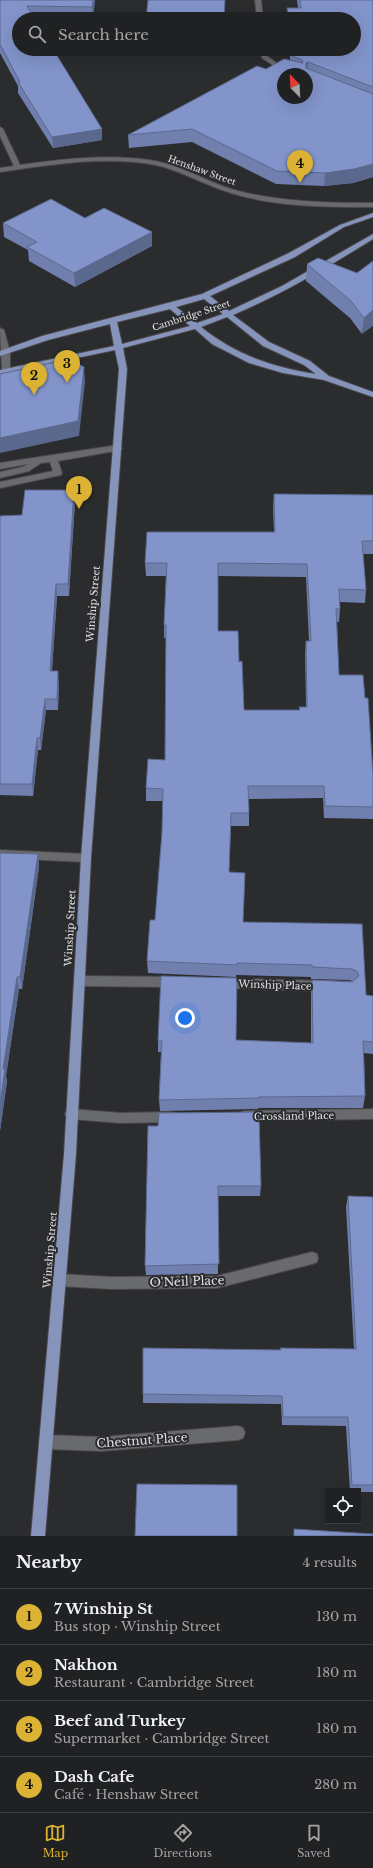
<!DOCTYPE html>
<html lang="en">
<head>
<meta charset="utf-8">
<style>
  :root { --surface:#202122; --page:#2d2e2f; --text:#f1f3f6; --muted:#a2a3a5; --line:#3d3e40; --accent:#dbb233 }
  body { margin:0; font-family:"Libre Baskerville",serif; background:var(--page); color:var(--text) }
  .controls { position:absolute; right:12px; bottom:12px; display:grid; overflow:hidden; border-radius:0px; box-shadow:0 4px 16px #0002 }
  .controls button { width:36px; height:36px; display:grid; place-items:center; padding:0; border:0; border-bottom:1px solid var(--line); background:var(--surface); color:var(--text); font:20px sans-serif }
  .compass { position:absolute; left:277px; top:68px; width:36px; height:36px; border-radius:50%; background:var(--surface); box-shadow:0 4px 16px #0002; rotate:336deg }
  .you { position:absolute; left:185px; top:1018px; width:14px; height:14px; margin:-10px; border:3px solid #fff; border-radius:50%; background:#1a73e8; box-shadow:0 0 0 6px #1a73e833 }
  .badge { display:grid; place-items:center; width:26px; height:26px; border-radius:50%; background:var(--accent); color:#111; font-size:13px; font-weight:700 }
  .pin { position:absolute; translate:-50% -33px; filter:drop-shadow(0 1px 2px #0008) }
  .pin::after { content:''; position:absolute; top:21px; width:14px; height:12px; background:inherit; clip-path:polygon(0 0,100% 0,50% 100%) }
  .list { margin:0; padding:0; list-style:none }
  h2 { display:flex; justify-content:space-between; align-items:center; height:52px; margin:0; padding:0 16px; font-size:17px }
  h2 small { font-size:13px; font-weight:400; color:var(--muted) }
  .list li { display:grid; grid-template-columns:26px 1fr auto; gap:12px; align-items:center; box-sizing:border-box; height:56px; padding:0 16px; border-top:1px solid var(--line) }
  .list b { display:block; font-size:15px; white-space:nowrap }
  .list p { margin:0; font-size:13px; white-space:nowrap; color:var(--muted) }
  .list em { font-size:13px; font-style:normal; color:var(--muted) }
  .icon { flex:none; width:22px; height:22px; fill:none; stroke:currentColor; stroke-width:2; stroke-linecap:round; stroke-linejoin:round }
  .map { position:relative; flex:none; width:373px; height:1536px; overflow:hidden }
  .search { position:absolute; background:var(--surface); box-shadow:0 4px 16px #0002; left:12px; right:12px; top:12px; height:44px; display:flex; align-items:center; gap:10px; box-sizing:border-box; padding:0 14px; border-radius:22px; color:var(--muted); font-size:15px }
  .sheet { height:276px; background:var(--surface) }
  nav { display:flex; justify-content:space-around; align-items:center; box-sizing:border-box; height:56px; border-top:1px solid var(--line); background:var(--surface); font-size:11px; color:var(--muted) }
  nav a { display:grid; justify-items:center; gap:2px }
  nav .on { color:var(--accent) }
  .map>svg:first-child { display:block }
</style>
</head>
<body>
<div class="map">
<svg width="373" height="1536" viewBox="0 0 373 1536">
  <rect width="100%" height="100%" fill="#2b2c2e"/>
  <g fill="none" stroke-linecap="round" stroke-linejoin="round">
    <defs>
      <g id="minor">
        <path d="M 255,0 L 261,0 L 263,19 L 257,19 Z"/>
        <path d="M 260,49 L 266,49 L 267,56 L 278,64 L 301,74 C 286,74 274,66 262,58 Z"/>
        <path d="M 0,127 L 3,129 L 20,165 C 63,159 106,154 149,160 C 181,164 207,183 238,191 C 281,202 328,203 373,203 L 373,207 C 326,207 276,207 231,193 C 204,185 179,169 151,164 C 101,156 49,165 0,172 L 0,168 L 14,166 L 0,136 Z"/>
        <path d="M 0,328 L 4,330 L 10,352 L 10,371 L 6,373 L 2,371 Z"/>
        <path d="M 118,445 L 122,448 L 121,450 L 58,461 L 62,473 L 61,475 L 0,488 L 0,482 L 53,471 L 50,462 L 41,463 L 29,471 L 0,478 L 0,472 L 23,467 L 28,464 L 0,469 L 0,463 Z"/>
        <path d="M 0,850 L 86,854 L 90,855 L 91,858 L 90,861 L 86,862 L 0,858 Z"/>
        <path d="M 80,976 L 174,977 L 178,979 L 180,982 L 178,985 L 174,987 L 80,986 L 76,984 L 74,981 L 76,978 Z"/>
        <path d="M 224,978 L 324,981 L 328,983 L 330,986 L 328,989 L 324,991 L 224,988 L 220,986 L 218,983 L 220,980 Z"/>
        <path d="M 71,1109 L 120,1113 L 171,1112 L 175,1113 L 177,1117 L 175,1121 L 171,1122 L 120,1123 L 71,1119 L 67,1118 L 65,1114 L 67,1110 Z"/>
        <path d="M 373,1109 L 373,1119 L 245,1121 L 241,1120 L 239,1116 L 241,1112 L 245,1111 Z"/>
        <path d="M 312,1252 L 317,1254 L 318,1258 L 317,1262 L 312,1264 L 217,1288 L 111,1289 L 59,1286 L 54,1284 L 53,1280 L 54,1276 L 59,1274 L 111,1277 L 217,1276 Z"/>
        <path d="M 238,1426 L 243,1428 L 245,1433 L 243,1438 L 238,1440 L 101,1451 L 46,1449 L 41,1447 L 39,1442 L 41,1437 L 46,1435 L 101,1437 Z"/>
      </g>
      <path id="major" d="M 373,213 L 373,217 L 344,227 L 295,257 L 210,296 L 229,311 L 282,286 L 373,234 L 373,239 C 328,267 282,294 233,315 L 269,342 L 310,361 L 329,376 L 373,392 L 373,397 L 324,380 L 283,373 L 249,363 L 212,344 L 195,329 L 123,348 L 127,369 L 91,858 L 76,1154 L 45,1536 L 31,1536 L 64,1154 L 81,858 L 119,369 L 115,350 L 0,374 L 0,370 L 114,346 L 110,324 L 48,340 L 0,356 L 0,351 L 42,336 L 202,294 L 289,253 L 340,225 ZM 204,299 L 223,314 L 197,323 L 176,307 ZM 170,309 L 190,326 L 122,344 L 117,322 ZM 227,317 L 263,346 L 304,365 L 316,374 C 272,367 236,355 201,327 Z"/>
    </defs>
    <use href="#minor" stroke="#49494b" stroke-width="2"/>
    <use href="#major" stroke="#49494b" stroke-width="2"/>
    <use href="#minor" fill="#696a6d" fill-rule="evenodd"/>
    <use href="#major" fill="#8694bc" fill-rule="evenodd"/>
  </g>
  <g fill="#707fae" fill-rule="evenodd">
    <path d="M 0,0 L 95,0 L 93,17 L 34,16 L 102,140 L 53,148 L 18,93 L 18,86 L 0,53 Z"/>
    <path d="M 297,0 L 373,0 L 373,177 L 353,183 L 324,186 L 276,184 L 192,142 L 129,148 L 128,135 L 266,69 L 290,60 L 290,55 L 294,53 L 294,50 L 292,50 L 292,49 L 354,49 L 354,19 L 287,19 L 287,8 L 298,8 Z"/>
    <path d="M 85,218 L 152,232 L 152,246 L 75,287 L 29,261 L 28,250 L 4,237 L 3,223 Z"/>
    <path d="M 373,261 L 362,334 L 350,318 L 306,281 L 307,264 L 357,273 Z"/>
    <path d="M 274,494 L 373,495 L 373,554 L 363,554 L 366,590 L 365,603 L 340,602 L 340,609 L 339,622 L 337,622 L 339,675 L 365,698 L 373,775 L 373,819 L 324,818 L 323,798 L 249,799 L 249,826 L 231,826 L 229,872 L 243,922 L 362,924 L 366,995 L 373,996 L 373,1054 L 364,1053 L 365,1096 L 363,1108 L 258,1108 L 258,1109 L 160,1111 L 159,1100 L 161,1052 L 158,1052 L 158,1041 L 236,1040 L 311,1043 L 311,992 L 312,980 L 352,981 L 350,980 L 311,979 L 311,977 L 236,975 L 236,977 L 148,973 L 147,961 L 155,920 L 162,832 L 163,801 L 146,801 L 146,788 L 165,760 L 166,638 L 164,638 L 164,625 L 166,576 L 146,576 L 145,563 L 274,532 L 273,507 ZM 218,576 L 306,577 L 309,641 L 306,641 L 305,654 L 306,707 L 299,707 L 299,710 L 244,710 L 239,662 L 218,631 Z"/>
    <path d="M 75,501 L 69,596 L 57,596 L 52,671 L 59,683 L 58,710 L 46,710 L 41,750 L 38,750 L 33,796 L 0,795 L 0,516 L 22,515 Z"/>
    <path d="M 0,853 L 38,854 L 39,867 L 22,989 L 19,989 L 6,1076 L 7,1081 L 0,1131 Z"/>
    <path d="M 148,1126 L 261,1186 L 260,1196 L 218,1196 L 218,1274 L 146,1275 L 145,1266 Z"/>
    <path d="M 348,1196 L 373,1197 L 373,1492 L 358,1492 L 358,1491 L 350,1491 L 346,1426 L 282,1425 L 281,1404 L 143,1403 L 143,1394 L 280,1350 L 354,1349 L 346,1207 Z"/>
  </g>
  <g fill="#5b688d">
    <path d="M 93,0 L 95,0 L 93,17 L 92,7 Z"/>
    <path d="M 308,62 L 308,75 L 306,63 Z"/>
    <path d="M 102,129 L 102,140 L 53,148 L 52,137 Z"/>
    <path d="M 373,164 L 373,177 L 353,183 L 324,186 L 325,173 Z"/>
    <path d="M 152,232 L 152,246 L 75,287 L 74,273 Z"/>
    <path d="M 373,310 L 373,326 L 362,334 L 364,318 Z"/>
    <path d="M 84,367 L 85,382 L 79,436 L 0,453 L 0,438 Z"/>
    <path d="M 74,490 L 75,501 L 69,596 L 68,584 Z"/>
    <path d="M 56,584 L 57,596 L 51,683 L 50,671 Z"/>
    <path d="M 58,671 L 59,683 L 58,710 L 57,699 Z"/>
    <path d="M 45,699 L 46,710 L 41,750 L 40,738 Z"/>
    <path d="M 37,738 L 38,750 L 33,796 L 32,784 Z"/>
    <path d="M 38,854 L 39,867 L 22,989 L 20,977 Z"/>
    <path d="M 17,977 L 19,989 L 6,1076 L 7,1081 L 0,1131 L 0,1104 L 3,1069 Z"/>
  </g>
  <g fill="#8294ca" stroke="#5b688d" fill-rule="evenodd">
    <path d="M 0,0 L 93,0 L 92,7 L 27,6 L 35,19 L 19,19 L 19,49 L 53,49 L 102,129 L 52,137 L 18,82 L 20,82 L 0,44 Z"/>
    <path d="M 148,0 L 225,0 L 224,19 L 146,19 Z"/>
    <path d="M 300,0 L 373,0 L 373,87 L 308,62 L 306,63 L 306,68 L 373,94 L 373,164 L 354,169 L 325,173 L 277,171 L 192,129 L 128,135 L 257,66 L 266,69 L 284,59 L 303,63 L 302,60 L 290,55 L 295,52 L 295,49 L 354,49 L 354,19 L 289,19 L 287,8 L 301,8 ZM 283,74 L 307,74 L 307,98 L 283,98 Z"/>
    <path d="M 51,199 L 85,218 L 104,208 L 152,232 L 74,273 L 27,247 L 37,242 L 3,223 Z"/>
    <path d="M 318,258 L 357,273 L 373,261 L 373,310 L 364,318 L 351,301 L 307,264 Z"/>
    <path d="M 70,359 L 84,367 L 78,421 L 0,438 L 0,374 Z"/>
    <path d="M 25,490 L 74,490 L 68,584 L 56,584 L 50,671 L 58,671 L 57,699 L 45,699 L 40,738 L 37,738 L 32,784 L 0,784 L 0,516 L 22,515 Z"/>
    <path d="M 274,494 L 373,495 L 373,541 L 362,541 L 366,590 L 339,589 L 340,609 L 336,609 L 339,675 L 363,675 L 365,698 L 368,698 L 373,775 L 373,807 L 325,806 L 324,786 L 248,786 L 249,813 L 231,813 L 229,872 L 245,873 L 243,922 L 362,924 L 366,995 L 373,996 L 373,1042 L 363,1041 L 365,1096 L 259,1097 L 259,1098 L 159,1100 L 162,1041 L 158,1041 L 161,976 L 237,978 L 236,1040 L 313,1043 L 312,980 L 352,982 L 359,976 L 357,971 L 352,969 L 312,967 L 312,965 L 237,963 L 237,965 L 147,961 L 150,920 L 155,920 L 162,832 L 163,789 L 146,788 L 148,759 L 165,760 L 166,625 L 164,625 L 167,563 L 145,563 L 147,532 L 275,532 ZM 218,563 L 307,564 L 311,641 L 306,641 L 307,707 L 299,707 L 300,710 L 244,710 L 242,661 L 239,662 L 238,631 L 218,631 Z"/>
    <path d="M 0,853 L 38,854 L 20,977 L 17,977 L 3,1069 L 5,1069 L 0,1104 Z"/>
    <path d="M 259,1112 L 261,1186 L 218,1186 L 219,1264 L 145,1266 L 148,1126 L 158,1126 L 159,1113 Z"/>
    <path d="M 348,1196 L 373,1197 L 373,1485 L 352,1485 L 348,1417 L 283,1417 L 282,1396 L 143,1394 L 143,1348 L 281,1350 L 280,1348 L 356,1349 Z"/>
    <path d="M 137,1484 L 237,1485 L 237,1536 L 135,1536 Z"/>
    <path d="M 294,1529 L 373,1534 L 373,1536 L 294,1536 Z"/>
  </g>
  <g text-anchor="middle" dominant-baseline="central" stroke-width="4" stroke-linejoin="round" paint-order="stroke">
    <g font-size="9" fill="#e1e1e3" stroke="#2b2c2e">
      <text transform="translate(202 170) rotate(20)">Henshaw Street</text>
      <text transform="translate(191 315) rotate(-18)">Cambridge Street</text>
    </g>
    <g font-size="10" fill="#e1e1e3" stroke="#2b2c2e">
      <text transform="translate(93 604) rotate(-85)">Winship Street</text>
      <text transform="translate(70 928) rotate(-87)">Winship Street</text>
      <text transform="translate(275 985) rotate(2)">Winship Place</text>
      <text transform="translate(294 1116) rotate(-1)">Crossland Place</text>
      <text transform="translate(50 1250) rotate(-85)">Winship Street</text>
    </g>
    <g font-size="12" fill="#e1e1e3" stroke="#2b2c2e">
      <text transform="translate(187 1281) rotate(-2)">O'Neil Place</text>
      <text transform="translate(142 1440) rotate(-4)">Chestnut Place</text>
    </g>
  </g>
</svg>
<div class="controls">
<button><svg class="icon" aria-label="locate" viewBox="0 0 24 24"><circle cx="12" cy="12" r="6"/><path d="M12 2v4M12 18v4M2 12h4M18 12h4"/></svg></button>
</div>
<svg class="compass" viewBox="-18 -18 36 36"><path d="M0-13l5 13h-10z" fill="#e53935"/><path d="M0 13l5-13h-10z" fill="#a2a3a5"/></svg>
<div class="you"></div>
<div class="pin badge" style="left:79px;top:509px">1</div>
<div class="pin badge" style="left:34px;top:395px">2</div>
<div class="pin badge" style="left:67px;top:383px">3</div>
<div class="pin badge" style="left:300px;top:183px">4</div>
<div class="search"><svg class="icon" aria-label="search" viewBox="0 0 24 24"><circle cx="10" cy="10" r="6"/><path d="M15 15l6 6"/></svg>Search here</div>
</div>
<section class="sheet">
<h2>Nearby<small>4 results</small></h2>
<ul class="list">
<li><span class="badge">1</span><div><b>7 Winship St</b><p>Bus stop · Winship Street</p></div><em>130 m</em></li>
<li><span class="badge">2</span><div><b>Nakhon</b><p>Restaurant · Cambridge Street</p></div><em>180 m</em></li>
<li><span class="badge">3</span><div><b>Beef and Turkey</b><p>Supermarket · Cambridge Street</p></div><em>180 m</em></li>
<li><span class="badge">4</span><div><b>Dash Cafe</b><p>Café · Henshaw Street</p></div><em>280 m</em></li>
</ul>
</section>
<nav>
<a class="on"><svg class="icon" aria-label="map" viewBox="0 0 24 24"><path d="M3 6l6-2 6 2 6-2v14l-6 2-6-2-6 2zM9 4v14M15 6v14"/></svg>Map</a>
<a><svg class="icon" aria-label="directions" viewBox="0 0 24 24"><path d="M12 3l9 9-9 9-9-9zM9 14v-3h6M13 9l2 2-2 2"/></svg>Directions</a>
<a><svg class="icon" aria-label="saved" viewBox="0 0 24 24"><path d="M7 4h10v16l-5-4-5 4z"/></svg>Saved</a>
</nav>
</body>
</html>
